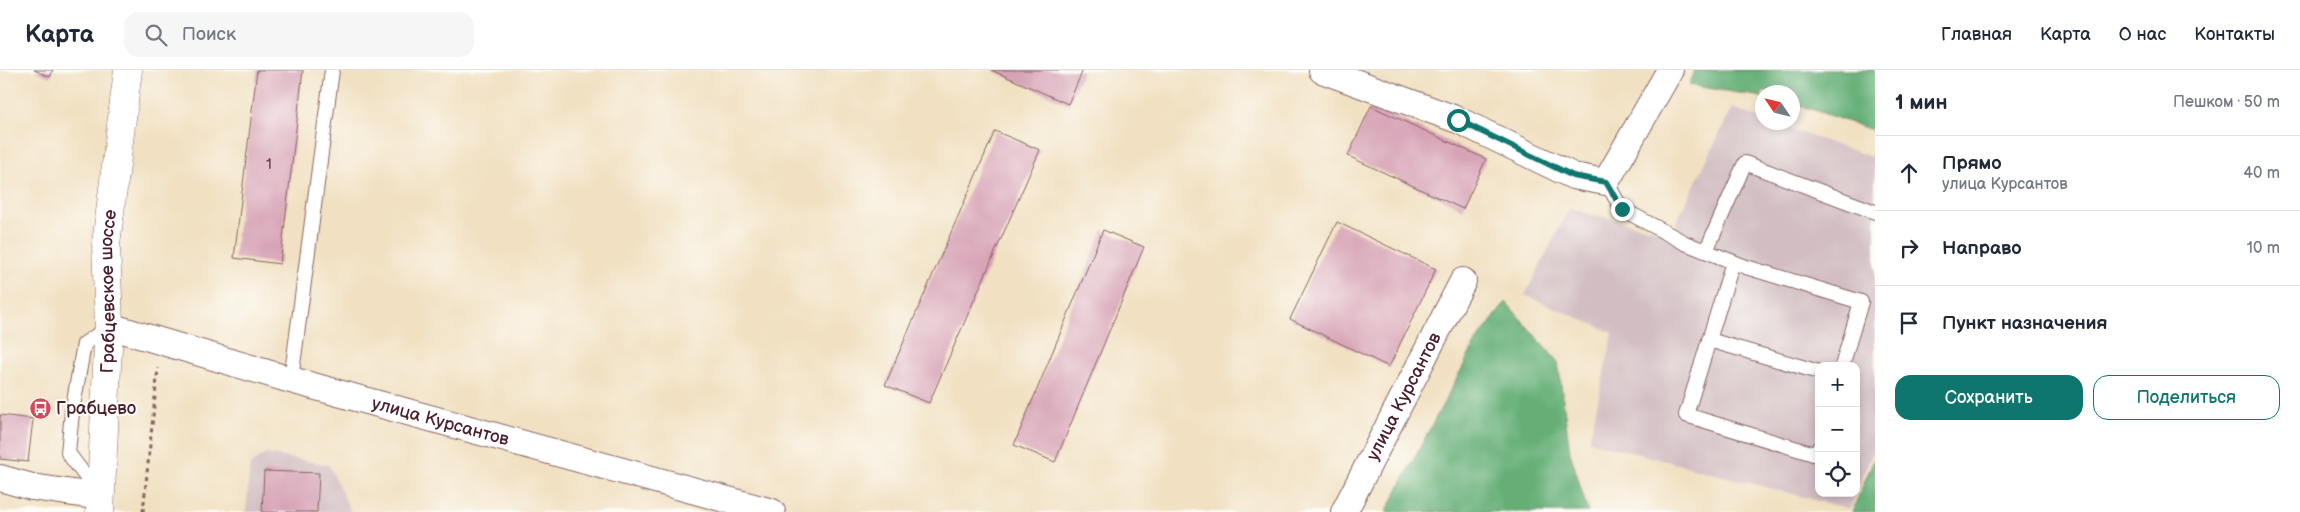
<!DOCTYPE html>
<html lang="ru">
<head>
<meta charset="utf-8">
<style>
  :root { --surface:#fff; --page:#f6f6f7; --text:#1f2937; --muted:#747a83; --line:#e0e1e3; --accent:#0f766e }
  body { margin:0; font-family:"Balsamiq Sans",sans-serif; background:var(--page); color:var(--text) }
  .controls { position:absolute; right:15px; bottom:15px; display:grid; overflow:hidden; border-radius:10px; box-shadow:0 2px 8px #0003 }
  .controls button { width:45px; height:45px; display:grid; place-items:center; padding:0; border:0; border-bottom:1px solid var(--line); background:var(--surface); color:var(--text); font:25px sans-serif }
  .compass { position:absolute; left:1755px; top:15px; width:45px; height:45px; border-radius:50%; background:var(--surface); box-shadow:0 2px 8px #0003; rotate:305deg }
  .stop { position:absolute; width:15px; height:15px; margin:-11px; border:4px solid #0f766e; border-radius:50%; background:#fff }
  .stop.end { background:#0f766e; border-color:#fff; box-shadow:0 1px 5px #0008 }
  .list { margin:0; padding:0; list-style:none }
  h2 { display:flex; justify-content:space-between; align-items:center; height:65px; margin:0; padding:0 20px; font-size:21px }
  h2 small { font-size:16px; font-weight:400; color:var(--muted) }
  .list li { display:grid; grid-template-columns:32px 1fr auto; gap:15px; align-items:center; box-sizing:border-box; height:75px; padding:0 20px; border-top:1px solid var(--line) }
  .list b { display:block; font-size:19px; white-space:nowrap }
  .list p { margin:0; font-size:16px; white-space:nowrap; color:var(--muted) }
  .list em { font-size:16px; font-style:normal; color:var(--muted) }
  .actions { display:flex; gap:10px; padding:15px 20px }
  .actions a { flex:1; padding:11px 0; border:1px solid var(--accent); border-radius:15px; text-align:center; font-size:18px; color:var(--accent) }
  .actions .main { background:var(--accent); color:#fff }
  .icon { flex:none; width:28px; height:28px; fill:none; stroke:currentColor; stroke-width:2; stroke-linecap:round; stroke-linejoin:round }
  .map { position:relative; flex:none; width:1875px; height:442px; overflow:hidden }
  header { display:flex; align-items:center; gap:30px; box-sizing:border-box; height:70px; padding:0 25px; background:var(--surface); border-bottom:1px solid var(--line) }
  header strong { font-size:24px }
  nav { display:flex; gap:28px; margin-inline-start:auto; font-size:18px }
  .search { width:350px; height:45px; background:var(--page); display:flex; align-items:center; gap:12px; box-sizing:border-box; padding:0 18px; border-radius:15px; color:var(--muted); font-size:19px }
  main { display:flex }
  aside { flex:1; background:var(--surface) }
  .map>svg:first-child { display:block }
</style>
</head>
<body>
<header>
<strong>Карта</strong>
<div class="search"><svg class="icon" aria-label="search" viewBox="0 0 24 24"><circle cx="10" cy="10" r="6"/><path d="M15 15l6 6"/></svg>Поиск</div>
<nav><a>Главная</a><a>Карта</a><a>О нас</a><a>Контакты</a></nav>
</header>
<main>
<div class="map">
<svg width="1875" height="442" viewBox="0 0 1875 442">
  <rect width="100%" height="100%" fill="#fdfcf7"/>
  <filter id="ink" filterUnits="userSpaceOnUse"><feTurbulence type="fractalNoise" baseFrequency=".02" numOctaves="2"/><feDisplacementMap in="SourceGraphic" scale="10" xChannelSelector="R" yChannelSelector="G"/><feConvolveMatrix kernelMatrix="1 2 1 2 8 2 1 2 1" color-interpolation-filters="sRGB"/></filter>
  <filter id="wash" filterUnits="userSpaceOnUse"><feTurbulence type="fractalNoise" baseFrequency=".0096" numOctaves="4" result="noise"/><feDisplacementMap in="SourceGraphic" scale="20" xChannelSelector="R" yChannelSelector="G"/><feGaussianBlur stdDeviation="1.12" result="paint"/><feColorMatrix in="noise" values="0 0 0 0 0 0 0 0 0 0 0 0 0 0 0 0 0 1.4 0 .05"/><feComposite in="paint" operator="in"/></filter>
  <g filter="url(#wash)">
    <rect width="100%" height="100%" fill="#f1e0c1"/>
    <g fill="#d2bec2">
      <path d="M 1732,38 L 1762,49 L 1762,52 L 1772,53 L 1875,88 L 1875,377 L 1856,423 L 1856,296 L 1819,296 L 1819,423 L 1856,423 L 1850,439 L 1589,371 L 1613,263 L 1525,225 L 1569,139 L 1671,163 Z"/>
      <path d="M 266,384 L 329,395 L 351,442 L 246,442 L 250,394 Z"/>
    </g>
    <g fill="#65af77" stroke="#586751">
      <path d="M 1695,0 L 1875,0 L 1875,61 L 1793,33 L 1792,22 L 1762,22 L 1762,27 L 1689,15 Z"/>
      <path d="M 1506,232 L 1558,292 L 1570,382 L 1588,442 L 1386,442 L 1477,270 Z"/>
      <path d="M 1875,387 L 1875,442 L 1852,442 Z"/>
    </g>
    <g id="blocks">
      <g fill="#d7a3b6">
        <path d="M 34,0 L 53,0 L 50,7 Z"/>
        <path d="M 257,0 L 303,0 L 280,194 L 234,188 Z"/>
        <path d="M 991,0 L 1083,0 L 1068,34 Z"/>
        <path d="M 1371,36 L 1486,89 L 1463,139 L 1348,86 Z"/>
        <path d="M 995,61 L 1040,80 L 929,333 L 885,315 Z"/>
        <path d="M 1337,152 L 1436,199 L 1389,297 L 1290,249 Z"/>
        <path d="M 1103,160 L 1144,177 L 1055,392 L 1014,375 Z"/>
        <path d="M 0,345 L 33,349 L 28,392 L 0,389 Z"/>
        <path d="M 264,401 L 319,403 L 317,442 L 262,442 Z"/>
      </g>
    </g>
  </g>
  <g filter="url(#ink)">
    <use href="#blocks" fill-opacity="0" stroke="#846360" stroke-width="1"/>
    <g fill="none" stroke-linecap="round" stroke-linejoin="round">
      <defs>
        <g id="lane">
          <path d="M 1606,112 L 1622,139 L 1685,173 L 1746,197 L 1861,232 L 1842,296"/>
          <path d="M 1706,181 L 1745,93 L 1875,142"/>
          <path d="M 1733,192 L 1686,345 L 1817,385 L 1819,378"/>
          <path d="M 1709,270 L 1819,302"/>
          <path d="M 291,310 L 332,0"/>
          <path d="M 99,424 L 68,383 L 72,342 L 84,274 L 109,257"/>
        </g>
        <g id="street">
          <path d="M 1322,0 L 1458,50 L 1573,106 L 1606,112 L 1670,0"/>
          <path id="s1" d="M 109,256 L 291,310 L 772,442"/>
          <path d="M 0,408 L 32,417 L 101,427"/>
          <path id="s2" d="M 1344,442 L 1463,211"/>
        </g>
        <g id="secondary">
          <path id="s3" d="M 100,442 L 109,256 L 106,174 L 128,0"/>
        </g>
      </defs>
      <use href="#lane" stroke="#846360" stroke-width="16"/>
      <use href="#street" stroke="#846360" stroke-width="28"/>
      <use href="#secondary" stroke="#846360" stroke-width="29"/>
      <path stroke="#846360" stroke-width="3" stroke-dasharray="4 4" stroke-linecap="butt" d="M 143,442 L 158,298"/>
      <use href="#lane" stroke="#fff" stroke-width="14"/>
      <use href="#street" stroke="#fff" stroke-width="26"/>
      <use href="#secondary" stroke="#fff" stroke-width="28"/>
    </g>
  </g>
  <g fill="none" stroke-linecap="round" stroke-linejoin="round" filter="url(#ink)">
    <path stroke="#0f766e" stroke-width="6" d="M 1458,50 L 1573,106 L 1606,112 L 1622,139"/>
  </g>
  <defs>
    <symbol id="bus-disc" viewBox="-11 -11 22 22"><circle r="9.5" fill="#d1495b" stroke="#fdfcf7"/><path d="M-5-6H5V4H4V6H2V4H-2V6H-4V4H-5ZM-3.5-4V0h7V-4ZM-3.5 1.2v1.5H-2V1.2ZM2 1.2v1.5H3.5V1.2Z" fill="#fff"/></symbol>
  </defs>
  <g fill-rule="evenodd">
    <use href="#bus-disc" x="28" y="326" width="25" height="25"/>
  </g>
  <g text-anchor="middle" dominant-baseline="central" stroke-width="4" stroke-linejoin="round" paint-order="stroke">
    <g font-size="15" fill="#6d404e">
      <text x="269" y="94">1</text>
    </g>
    <g font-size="18" fill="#4a1f2b" stroke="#fdfcf7">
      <text stroke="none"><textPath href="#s3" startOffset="221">Грабцевское шоссе</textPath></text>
      <text stroke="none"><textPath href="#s2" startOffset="130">улица Курсантов</textPath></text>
      <text stroke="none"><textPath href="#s1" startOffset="345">улица Курсантов</textPath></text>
    </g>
    <g font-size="18" fill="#4a1f2b" stroke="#fdfcf7" text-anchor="start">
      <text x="56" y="338">Грабцево</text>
    </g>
  </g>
</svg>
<div class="controls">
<button>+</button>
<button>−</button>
<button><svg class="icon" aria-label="locate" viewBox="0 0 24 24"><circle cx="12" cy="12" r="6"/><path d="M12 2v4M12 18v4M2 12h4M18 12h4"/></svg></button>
</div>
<svg class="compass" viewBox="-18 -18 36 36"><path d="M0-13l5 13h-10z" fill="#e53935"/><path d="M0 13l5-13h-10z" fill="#747a83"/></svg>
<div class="stop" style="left:1458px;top:50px"></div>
<div class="stop end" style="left:1622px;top:139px"></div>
</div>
<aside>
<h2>1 мин<small>Пешком · 50 m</small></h2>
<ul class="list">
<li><svg class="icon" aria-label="ahead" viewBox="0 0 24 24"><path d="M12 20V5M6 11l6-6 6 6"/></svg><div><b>Прямо</b><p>улица Курсантов</p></div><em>40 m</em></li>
<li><svg class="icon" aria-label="right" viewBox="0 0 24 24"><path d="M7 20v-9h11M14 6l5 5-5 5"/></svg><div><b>Направо</b></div><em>10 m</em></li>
<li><svg class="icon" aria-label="arrive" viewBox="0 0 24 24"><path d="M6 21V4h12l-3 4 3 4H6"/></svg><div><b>Пункт назначения</b></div></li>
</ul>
<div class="actions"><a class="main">Сохранить</a><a>Поделиться</a></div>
</aside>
</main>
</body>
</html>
